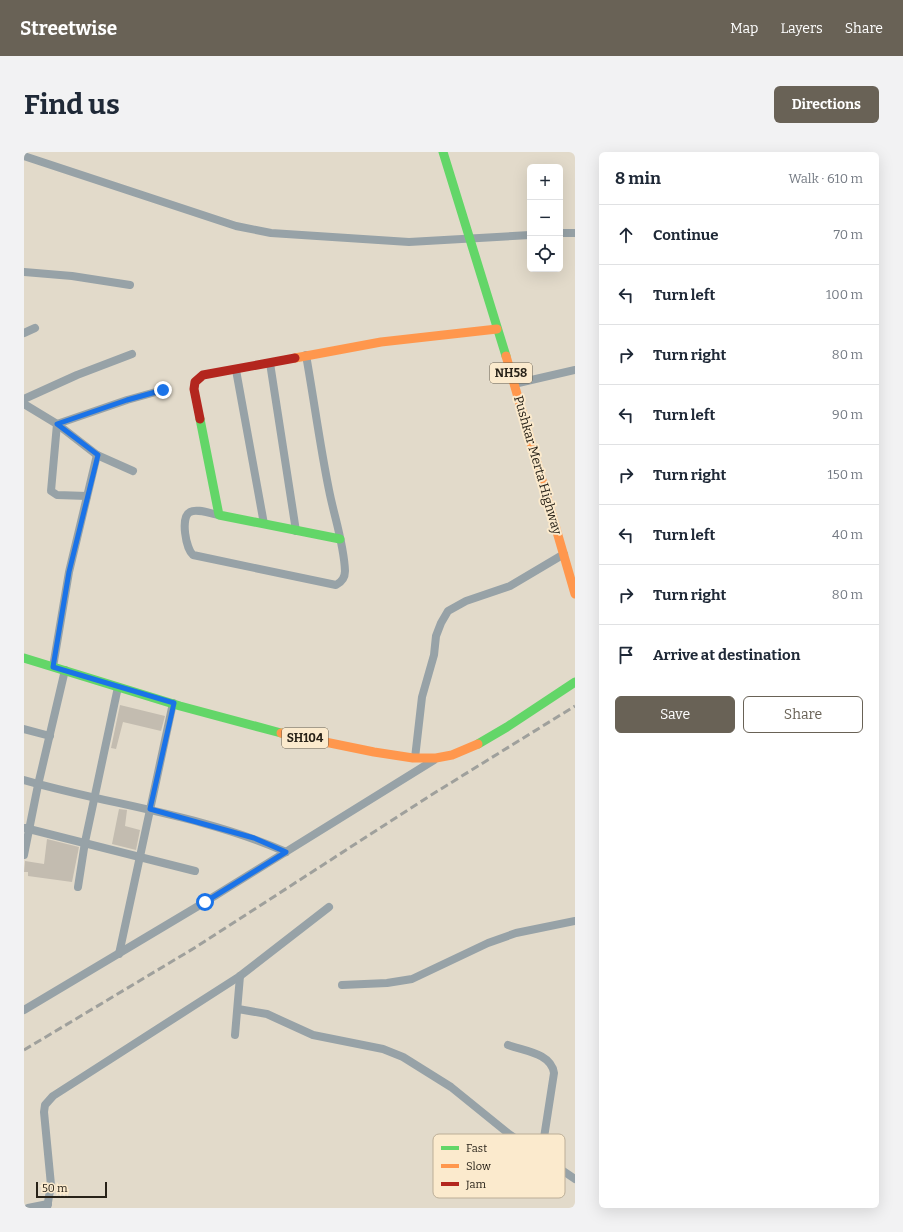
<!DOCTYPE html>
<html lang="en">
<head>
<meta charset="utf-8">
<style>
  :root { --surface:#fff; --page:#f2f2f3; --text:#1f2937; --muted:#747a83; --line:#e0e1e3; --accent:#696256 }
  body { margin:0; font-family:Bitter,serif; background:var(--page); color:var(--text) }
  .controls { position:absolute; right:12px; top:12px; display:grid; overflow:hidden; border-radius:6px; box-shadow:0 4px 16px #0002 }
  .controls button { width:36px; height:36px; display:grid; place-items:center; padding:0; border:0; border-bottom:1px solid var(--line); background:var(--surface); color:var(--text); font:20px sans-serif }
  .scale { position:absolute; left:12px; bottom:10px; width:71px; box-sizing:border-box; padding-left:4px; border:2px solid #282218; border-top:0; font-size:11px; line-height:14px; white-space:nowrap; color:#282218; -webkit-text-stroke:3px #fbeacd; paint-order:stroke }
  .stop { position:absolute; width:12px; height:12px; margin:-9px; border:3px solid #1a73e8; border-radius:50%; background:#fff }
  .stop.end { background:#1a73e8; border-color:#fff; box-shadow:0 1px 4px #0008 }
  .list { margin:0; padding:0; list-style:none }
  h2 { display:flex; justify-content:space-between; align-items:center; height:52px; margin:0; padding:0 16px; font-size:17px }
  h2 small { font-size:13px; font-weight:400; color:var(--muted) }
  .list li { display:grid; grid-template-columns:26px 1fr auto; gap:12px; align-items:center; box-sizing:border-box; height:60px; padding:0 16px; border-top:1px solid var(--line) }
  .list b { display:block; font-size:15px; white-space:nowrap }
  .list em { font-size:13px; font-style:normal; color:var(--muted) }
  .actions { display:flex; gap:8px; padding:12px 16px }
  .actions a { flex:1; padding:9px 0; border:1px solid var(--accent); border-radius:6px; text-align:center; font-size:14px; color:var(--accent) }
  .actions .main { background:var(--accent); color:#fff }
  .icon { flex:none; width:22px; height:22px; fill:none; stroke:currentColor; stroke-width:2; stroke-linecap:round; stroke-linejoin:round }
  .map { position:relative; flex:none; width:551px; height:1056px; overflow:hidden; border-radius:6px }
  header { display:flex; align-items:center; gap:24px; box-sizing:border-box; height:56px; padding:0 20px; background:var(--accent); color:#fff }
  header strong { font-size:19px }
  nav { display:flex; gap:22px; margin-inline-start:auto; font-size:14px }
  .intro { display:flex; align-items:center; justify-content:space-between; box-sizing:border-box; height:96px; padding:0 24px }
  h1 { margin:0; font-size:28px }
  .button { padding:10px 18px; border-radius:6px; background:var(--accent); color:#fff; font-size:14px; font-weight:700 }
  main { display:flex; gap:24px; padding:0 24px }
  aside { flex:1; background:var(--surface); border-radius:6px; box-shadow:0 4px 16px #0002 }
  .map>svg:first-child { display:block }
</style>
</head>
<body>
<header>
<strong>Streetwise</strong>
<nav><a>Map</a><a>Layers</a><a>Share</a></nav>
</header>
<div class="intro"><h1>Find us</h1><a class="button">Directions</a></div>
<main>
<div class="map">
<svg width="551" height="1056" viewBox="0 0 551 1056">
  <rect width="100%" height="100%" fill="#e2daca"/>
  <g fill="#c3bcb0">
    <path d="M 96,553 L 141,564 L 137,579 L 99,570 L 92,597 L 87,596 Z"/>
    <path d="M 95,657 L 103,658 L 101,674 L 116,678 L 112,698 L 88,692 Z"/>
    <path d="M 23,687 L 55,695 L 48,730 L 4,724 L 4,720 L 0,720 L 1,709 L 20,712 Z"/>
  </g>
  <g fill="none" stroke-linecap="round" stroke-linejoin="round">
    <g stroke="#97a2a7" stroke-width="8">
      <path d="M 0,4 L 212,74 L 247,81 L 385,90 L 506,83"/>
      <path d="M 536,81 L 551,81"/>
      <path d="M 0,120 L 48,124 L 106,133"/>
      <path d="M 0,181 L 11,176"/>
      <path d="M 246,211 L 272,379"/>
      <path d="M 212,218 L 240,372"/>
      <path d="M 490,232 L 551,218"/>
      <path d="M 0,247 L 53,223 L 108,202"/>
      <path d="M 0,252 L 33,272 L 73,303 L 109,319"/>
      <path d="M 63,344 L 33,343 L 27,339 L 33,272 L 103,248 L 139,238"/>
      <path d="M 195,363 C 187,362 173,356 166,360 C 156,365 162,397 169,403 L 312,433 C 318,430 321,426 321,419 C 320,392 310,364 305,338 C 296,294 290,248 282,203"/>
      <path d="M 29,515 L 45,420 L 73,303"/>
      <path d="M 0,577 L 26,584"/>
      <path d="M 391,606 L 398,545 L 410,503 L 412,484 L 417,471 L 424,459 L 442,449 L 486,434 L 540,402"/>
      <path d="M 0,628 C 87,653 179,663 262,700"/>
      <path d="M 1,676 L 171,719"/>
      <path d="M 0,703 L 14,633 L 41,518"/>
      <path d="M 54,735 L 61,690 L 94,535"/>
      <path d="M 95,802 L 149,551"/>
      <path d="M 318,833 L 363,831 L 388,827 L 464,791 L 492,781 L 551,769"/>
      <path d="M 214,857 L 243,862 L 289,883 L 359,897 L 379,905 L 427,935 L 485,982 L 551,1027"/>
      <path d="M 0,858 L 181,750 L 410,608"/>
      <path d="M 211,883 L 216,824"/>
      <path d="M 484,893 C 500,899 527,901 530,921 L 517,1005"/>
      <path d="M 4,1056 L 24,1052"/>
      <path d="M 23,1056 L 27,1033 L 20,960 L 21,953 L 29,944 L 216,824 L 305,755"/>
    </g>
    <g stroke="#63d668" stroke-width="9">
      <path d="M 419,0 L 482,204"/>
      <path d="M 176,267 L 195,363 L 316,387"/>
      <path d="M 0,506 L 156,554 L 257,581"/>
      <path d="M 454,592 L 483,575 L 551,530"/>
    </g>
    <g stroke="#ff974d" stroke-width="9">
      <path d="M 482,204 L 551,442"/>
      <path d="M 271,206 L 357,190 L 473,177"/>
      <path d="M 257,581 L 350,600 L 389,606 L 412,606 L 428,603 L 454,592"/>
    </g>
    <path stroke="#b3261e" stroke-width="9" d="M 176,267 L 170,237 L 171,230 L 179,223 L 271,206"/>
    <path stroke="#9fa09c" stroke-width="3" stroke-dasharray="8 4" stroke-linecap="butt" d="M 0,898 L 172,795 L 404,645 L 551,554"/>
  </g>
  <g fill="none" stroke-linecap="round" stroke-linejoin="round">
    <path stroke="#1a73e8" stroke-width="5" d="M 139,238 L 103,248 L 33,272 L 74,303 L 45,420 L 29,515 L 150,551 L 126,657 L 230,686 L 262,700 L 181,750"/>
  </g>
  <g text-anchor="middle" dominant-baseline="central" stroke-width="4" stroke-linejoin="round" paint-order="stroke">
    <g fill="#fbeacd" stroke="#675e4e" stroke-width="1">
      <rect x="466" y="211" width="42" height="20" rx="3"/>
      <rect x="258" y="576" width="46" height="20" rx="3"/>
    </g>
    <g font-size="12" font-weight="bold" fill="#282218">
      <text x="487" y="221">NH58</text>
      <text x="281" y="586">SH104</text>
    </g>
    <g font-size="13" fill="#282218" stroke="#fbeacd">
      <text transform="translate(514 313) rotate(74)">Pushkar Merta Highway</text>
    </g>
  </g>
  <rect x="409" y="982" width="132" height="64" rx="6" fill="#fbeacd" stroke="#bcae97" stroke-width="1"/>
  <rect x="417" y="994" width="18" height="4" fill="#63d668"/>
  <rect x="417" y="1012" width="18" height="4" fill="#ff974d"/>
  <rect x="417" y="1030" width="18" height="4" fill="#b3261e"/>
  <g font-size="11" fill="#282218">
    <text x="442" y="1000">Fast</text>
    <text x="442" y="1018">Slow</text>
    <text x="442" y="1036">Jam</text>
  </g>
</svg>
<div class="controls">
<button>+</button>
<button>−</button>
<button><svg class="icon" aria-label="locate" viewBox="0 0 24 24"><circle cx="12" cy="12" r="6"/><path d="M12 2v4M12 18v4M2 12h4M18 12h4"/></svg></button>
</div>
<div class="scale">50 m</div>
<div class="stop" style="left:181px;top:750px"></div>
<div class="stop end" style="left:139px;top:238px"></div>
</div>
<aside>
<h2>8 min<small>Walk · 610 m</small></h2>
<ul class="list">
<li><svg class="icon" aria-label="ahead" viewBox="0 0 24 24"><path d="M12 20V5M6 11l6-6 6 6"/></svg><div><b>Continue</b></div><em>70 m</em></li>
<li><svg class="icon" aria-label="left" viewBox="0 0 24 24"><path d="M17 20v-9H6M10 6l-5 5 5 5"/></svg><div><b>Turn left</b></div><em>100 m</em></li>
<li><svg class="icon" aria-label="right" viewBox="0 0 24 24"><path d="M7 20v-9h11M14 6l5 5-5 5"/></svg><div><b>Turn right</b></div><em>80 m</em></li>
<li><svg class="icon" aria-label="left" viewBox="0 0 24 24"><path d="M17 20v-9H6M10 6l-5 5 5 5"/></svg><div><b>Turn left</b></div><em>90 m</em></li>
<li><svg class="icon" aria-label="right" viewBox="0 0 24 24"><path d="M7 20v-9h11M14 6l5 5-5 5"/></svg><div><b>Turn right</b></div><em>150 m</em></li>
<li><svg class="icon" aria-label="left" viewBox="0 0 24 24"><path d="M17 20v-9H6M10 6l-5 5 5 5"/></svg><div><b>Turn left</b></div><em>40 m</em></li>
<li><svg class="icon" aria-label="right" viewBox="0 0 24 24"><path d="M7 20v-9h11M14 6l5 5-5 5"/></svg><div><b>Turn right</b></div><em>80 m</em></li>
<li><svg class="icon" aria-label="arrive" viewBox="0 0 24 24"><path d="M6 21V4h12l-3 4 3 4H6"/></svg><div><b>Arrive at destination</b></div></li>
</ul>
<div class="actions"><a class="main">Save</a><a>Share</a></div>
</aside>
</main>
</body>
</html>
